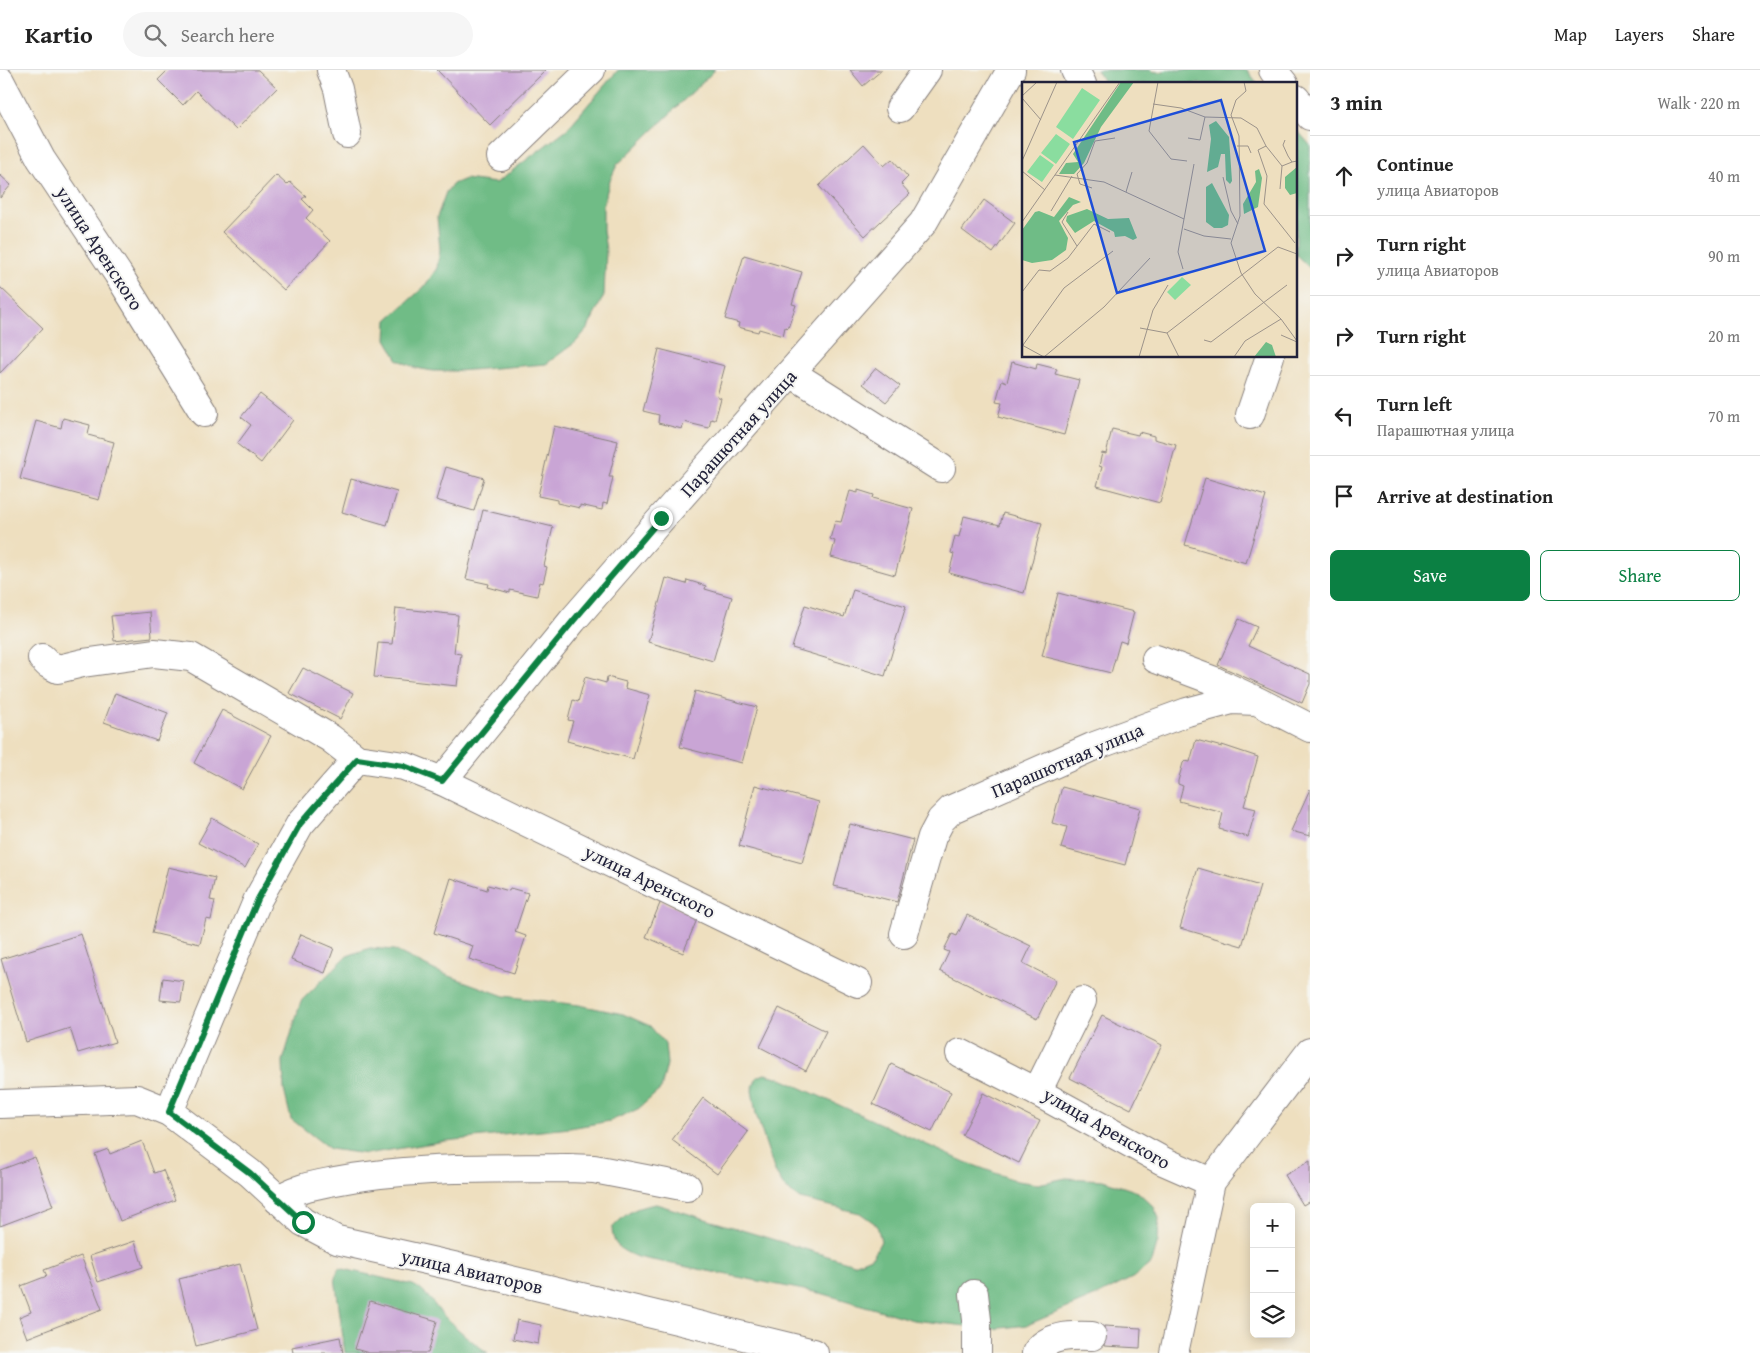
<!DOCTYPE html>
<html lang="en">
<head>
<meta charset="utf-8">
<style>
  :root { --surface:#fff; --page:#f6f6f6; --text:#222; --muted:#767676; --line:#e0e0e0; --accent:#0b8043 }
  body { margin:0; font-family:"Gentium Book Plus",serif; background:var(--page); color:var(--text) }
  .controls { position:absolute; right:15px; bottom:15px; display:grid; overflow:hidden; border-radius:8px; box-shadow:0 2px 12px #0003 }
  .controls button { width:45px; height:45px; display:grid; place-items:center; padding:0; border:0; border-bottom:1px solid var(--line); background:var(--surface); color:var(--text); font:25px sans-serif }
  .stop { position:absolute; width:15px; height:15px; margin:-11px; border:4px solid #0b8043; border-radius:50%; background:#fff }
  .stop.end { background:#0b8043; border-color:#fff; box-shadow:0 1px 5px #0008 }
  .list { margin:0; padding:0; list-style:none }
  h2 { display:flex; justify-content:space-between; align-items:center; height:65px; margin:0; padding:0 20px; font-size:21px }
  h2 small { font-size:16px; font-weight:400; color:var(--muted) }
  .list li { display:grid; grid-template-columns:32px 1fr auto; gap:15px; align-items:center; box-sizing:border-box; height:80px; padding:0 20px; border-top:1px solid var(--line) }
  .list b { display:block; font-size:19px; white-space:nowrap }
  .list p { margin:0; font-size:16px; white-space:nowrap; color:var(--muted) }
  .list em { font-size:16px; font-style:normal; color:var(--muted) }
  .actions { display:flex; gap:10px; padding:15px 20px }
  .actions a { flex:1; padding:11px 0; border:1px solid var(--accent); border-radius:8px; text-align:center; font-size:18px; color:var(--accent) }
  .actions .main { background:var(--accent); color:#fff }
  .icon { flex:none; width:28px; height:28px; fill:none; stroke:currentColor; stroke-width:2; stroke-linecap:round; stroke-linejoin:round }
  .map { position:relative; flex:none; width:1310px; height:1283px; overflow:hidden }
  header { display:flex; align-items:center; gap:30px; box-sizing:border-box; height:70px; padding:0 25px; background:var(--surface); border-bottom:1px solid var(--line) }
  header strong { font-size:24px }
  nav { display:flex; gap:28px; margin-inline-start:auto; font-size:18px }
  .search { width:350px; height:45px; background:var(--page); display:flex; align-items:center; gap:12px; box-sizing:border-box; padding:0 18px; border-radius:28px; color:var(--muted); font-size:19px }
  main { display:flex }
  aside { flex:1; background:var(--surface) }
  .map>svg:first-child { display:block }
</style>
</head>
<body>
<header>
<strong>Kartio</strong>
<div class="search"><svg class="icon" aria-label="search" viewBox="0 0 24 24"><circle cx="10" cy="10" r="6"/><path d="M15 15l6 6"/></svg>Search here</div>
<nav><a>Map</a><a>Layers</a><a>Share</a></nav>
</header>
<main>
<div class="map">
<svg width="1310" height="1283" viewBox="0 0 1310 1283">
  <rect width="100%" height="100%" fill="#f6f6f2"/>
  <filter id="ink" filterUnits="userSpaceOnUse"><feTurbulence type="fractalNoise" baseFrequency=".02" numOctaves="2"/><feDisplacementMap in="SourceGraphic" scale="10" xChannelSelector="R" yChannelSelector="G"/><feConvolveMatrix kernelMatrix="1 2 1 2 8 2 1 2 1" color-interpolation-filters="sRGB"/></filter>
  <filter id="wash" filterUnits="userSpaceOnUse"><feTurbulence type="fractalNoise" baseFrequency=".0096" numOctaves="4" result="noise"/><feDisplacementMap in="SourceGraphic" scale="20" xChannelSelector="R" yChannelSelector="G"/><feGaussianBlur stdDeviation="1.12" result="paint"/><feColorMatrix in="noise" values="0 0 0 0 0 0 0 0 0 0 0 0 0 0 0 0 0 1.4 0 .05"/><feComposite in="paint" operator="in"/></filter>
  <g filter="url(#wash)">
    <rect width="100%" height="100%" fill="#eedfbf"/>
    <g fill="#6fbc86" stroke="#486f60">
      <path d="M 618,0 L 715,0 L 617,95 L 610,110 L 603,135 L 603,161 L 606,180 L 604,225 L 588,258 L 576,272 L 546,294 L 457,301 L 433,301 L 416,298 L 398,290 L 386,269 L 387,250 L 424,217 L 437,198 L 440,180 L 437,147 L 446,122 L 453,114 L 465,109 L 496,113 L 567,59 Z"/>
      <path d="M 1097,0 L 1150,0 C 1155,3 1162,2 1167,0 L 1247,0 L 1258,14 L 1105,14 Z"/>
      <path d="M 1296,59 L 1310,75 L 1310,198 L 1296,185 Z"/>
      <path d="M 370,878 L 394,880 L 436,901 L 504,926 L 579,935 L 623,944 L 650,956 L 665,974 L 667,994 L 661,1019 L 638,1039 L 610,1051 L 570,1058 L 445,1071 L 366,1084 L 330,1079 L 291,1049 L 284,1020 L 283,991 L 301,931 L 347,886 Z"/>
      <path d="M 765,1004 L 777,1007 L 965,1092 L 1017,1111 L 1038,1114 L 1066,1108 L 1103,1110 L 1138,1122 L 1154,1137 L 1159,1148 L 1158,1171 L 1152,1192 L 1136,1206 L 1101,1224 L 1027,1255 L 993,1259 L 913,1250 L 824,1224 L 637,1187 C 621,1180 613,1177 612,1158 C 628,1142 633,1138 656,1134 L 854,1194 L 873,1186 L 881,1171 L 877,1155 L 860,1143 L 800,1129 L 785,1118 L 775,1102 L 756,1044 L 752,1020 L 757,1007 Z"/>
      <path d="M 339,1198 L 413,1215 C 428,1223 432,1233 443,1245 C 457,1259 472,1272 488,1283 L 345,1283 L 335,1207 Z"/>
    </g>
    <g id="blocks">
      <g fill="#c9a5d5">
        <path d="M 168,0 L 258,0 L 277,18 L 236,60 L 196,21 L 183,35 L 158,10 Z"/>
        <path d="M 437,0 L 546,0 L 490,55 Z"/>
        <path d="M 850,0 L 882,0 L 863,16 Z"/>
        <path d="M 864,74 L 884,96 L 892,89 L 908,107 L 901,114 L 910,124 L 865,166 L 819,116 Z"/>
        <path d="M 0,105 L 11,115 L 0,128 Z"/>
        <path d="M 276,105 L 287,115 L 290,112 L 306,126 L 302,129 L 313,140 L 306,148 L 330,171 L 284,220 L 222,162 Z"/>
        <path d="M 984,130 L 1015,153 L 993,183 L 962,160 Z"/>
        <path d="M 744,185 L 802,202 L 792,234 L 796,235 L 788,258 L 785,257 L 783,266 L 759,259 L 758,262 L 738,257 L 739,253 L 725,249 Z"/>
        <path d="M 0,217 L 43,258 L 0,303 Z"/>
        <path d="M 659,279 L 725,296 L 717,326 L 721,328 L 715,350 L 711,349 L 709,358 L 684,352 L 682,359 L 658,353 L 659,345 L 643,341 Z"/>
        <path d="M 1012,292 L 1036,299 L 1037,294 L 1057,299 L 1055,304 L 1079,310 L 1064,365 L 998,347 L 1002,333 L 996,332 L 1002,310 L 1007,312 Z"/>
        <path d="M 876,298 L 900,316 L 886,332 L 863,314 Z"/>
        <path d="M 260,324 L 293,350 L 261,393 L 237,374 L 251,355 L 241,347 Z"/>
        <path d="M 63,348 L 90,355 L 88,365 L 114,372 L 99,430 L 20,409 L 36,351 L 61,358 Z"/>
        <path d="M 554,356 L 618,371 L 609,407 L 613,407 L 607,434 L 603,433 L 602,440 L 580,435 L 580,438 L 557,433 L 557,430 L 538,426 Z"/>
        <path d="M 1112,359 L 1138,365 L 1139,362 L 1154,366 L 1154,369 L 1176,375 L 1160,433 L 1097,416 L 1102,397 L 1099,396 L 1102,383 L 1106,384 Z"/>
        <path d="M 446,397 L 484,408 L 474,441 L 436,430 Z"/>
        <path d="M 1205,408 L 1266,426 L 1246,493 L 1185,475 Z"/>
        <path d="M 351,409 L 397,422 L 387,455 L 342,442 Z"/>
        <path d="M 858,420 L 874,425 L 873,428 L 913,439 L 895,505 L 831,487 L 835,471 L 830,469 L 835,451 L 841,452 L 850,421 L 858,423 Z"/>
        <path d="M 483,440 L 553,457 L 544,496 L 547,497 L 543,513 L 540,512 L 537,526 L 510,520 L 510,523 L 488,517 L 489,514 L 466,509 Z"/>
        <path d="M 1003,443 L 1042,453 L 1024,523 L 949,503 L 954,484 L 951,483 L 955,466 L 959,467 L 964,446 L 1000,455 Z"/>
        <path d="M 666,508 L 686,514 L 687,510 L 706,516 L 705,519 L 732,527 L 713,591 L 648,572 Z"/>
        <path d="M 853,520 L 906,536 L 885,606 L 792,578 L 805,535 L 844,547 Z"/>
        <path d="M 1058,523 L 1134,542 L 1126,573 L 1120,571 L 1111,603 L 1042,586 Z"/>
        <path d="M 396,538 L 458,545 L 454,583 L 461,584 L 457,616 L 374,607 L 378,573 L 392,574 Z"/>
        <path d="M 150,542 L 152,567 L 114,571 L 111,546 Z"/>
        <path d="M 1239,549 L 1257,557 L 1248,576 L 1310,604 L 1310,614 L 1302,633 L 1218,595 Z"/>
        <path d="M 303,598 L 353,623 L 340,649 L 289,623 Z"/>
        <path d="M 585,607 L 606,613 L 607,607 L 626,612 L 625,618 L 650,625 L 633,689 L 567,671 L 573,651 L 568,650 L 573,630 L 578,632 Z"/>
        <path d="M 695,621 L 757,637 L 742,693 L 680,677 Z"/>
        <path d="M 115,623 L 168,643 L 157,671 L 104,652 Z"/>
        <path d="M 222,640 L 271,666 L 242,719 L 194,693 Z"/>
        <path d="M 1196,670 L 1222,677 L 1222,675 L 1258,687 L 1244,736 L 1256,739 L 1248,767 L 1219,759 L 1223,743 L 1179,731 L 1183,716 L 1178,714 L 1178,711 L 1183,693 L 1185,691 L 1190,692 Z"/>
        <path d="M 755,715 L 819,732 L 802,793 L 739,776 Z"/>
        <path d="M 1062,717 L 1140,738 L 1125,795 L 1061,778 L 1067,757 L 1052,753 Z"/>
        <path d="M 1310,719 L 1310,766 L 1291,761 Z"/>
        <path d="M 212,748 L 258,774 L 245,798 L 198,773 Z"/>
        <path d="M 850,754 L 913,770 L 897,832 L 834,816 Z"/>
        <path d="M 168,797 L 215,808 L 210,830 L 215,831 L 211,850 L 206,849 L 200,874 L 152,863 Z"/>
        <path d="M 1198,798 L 1260,816 L 1242,876 L 1180,858 Z"/>
        <path d="M 451,808 L 487,820 L 488,815 L 509,821 L 510,818 L 528,823 L 515,862 L 526,866 L 514,903 L 469,889 L 473,876 L 434,863 Z"/>
        <path d="M 661,831 L 698,847 L 683,883 L 646,867 Z"/>
        <path d="M 967,845 L 1031,876 L 1023,893 L 1056,910 L 1037,949 L 940,901 L 949,882 L 944,880 L 952,864 L 957,866 Z"/>
        <path d="M 81,864 L 115,972 L 78,983 L 70,958 L 26,972 L 1,889 Z"/>
        <path d="M 301,864 L 334,878 L 325,903 L 291,890 Z"/>
        <path d="M 163,908 L 184,911 L 181,932 L 160,930 Z"/>
        <path d="M 779,938 L 826,961 L 806,1001 L 760,977 Z"/>
        <path d="M 1102,945 L 1162,975 L 1131,1039 L 1070,1008 Z"/>
        <path d="M 891,994 L 951,1022 L 932,1062 L 873,1034 Z"/>
        <path d="M 983,1023 L 1040,1051 L 1019,1093 L 962,1065 Z"/>
        <path d="M 703,1028 L 748,1062 L 717,1104 L 672,1070 Z"/>
        <path d="M 142,1071 L 154,1103 L 163,1100 L 175,1130 L 120,1151 L 95,1084 L 108,1079 L 110,1084 Z"/>
        <path d="M 35,1087 L 53,1136 L 0,1156 L 0,1100 Z"/>
        <path d="M 1310,1091 L 1310,1131 L 1303,1135 L 1285,1105 Z"/>
        <path d="M 135,1171 L 143,1197 L 98,1212 L 90,1186 Z"/>
        <path d="M 81,1186 L 102,1239 L 27,1268 L 19,1247 L 31,1242 L 21,1216 L 47,1206 L 44,1200 Z"/>
        <path d="M 240,1194 L 257,1260 L 196,1276 L 179,1209 Z"/>
        <path d="M 370,1231 L 437,1251 L 428,1283 L 369,1283 L 355,1279 Z"/>
        <path d="M 517,1250 L 541,1255 L 538,1274 L 513,1269 Z"/>
        <path d="M 1104,1256 L 1141,1258 L 1140,1278 L 1104,1276 Z"/>
        <path d="M 340,1267 L 343,1283 L 293,1283 L 292,1277 Z"/>
      </g>
    </g>
  </g>
  <g filter="url(#ink)">
    <use href="#blocks" fill-opacity="0" stroke="#88807d" stroke-width="1"/>
    <g fill="none" stroke-linecap="round" stroke-linejoin="round">
      <defs>
        <g id="minor">
          <path d="M 331,0 L 338,19 L 347,64"/>
          <path d="M 1075,0 L 1082,14"/>
          <path d="M 1273,0 L 1284,14"/>
          <path d="M 0,11 L 41,89 L 118,204 L 204,343"/>
          <path d="M 1296,29 L 1310,46"/>
          <path d="M 900,38 L 927,0"/>
          <path d="M 501,87 L 591,0"/>
          <path d="M 791,303 L 941,398"/>
          <path d="M 1250,345 L 1270,286"/>
          <path d="M 42,588 L 48,594 L 58,599 L 83,593 L 154,583 L 191,587 L 330,668 L 357,689 L 404,696 L 442,711 L 858,913"/>
          <path d="M 1156,589 L 1212,610 L 1253,629"/>
          <path d="M 442,711 L 573,550 L 661,449 L 923,153 L 1011,0"/>
          <path d="M 904,864 L 932,767 L 941,750 L 952,739 L 1092,677 L 1187,642 L 1232,630 L 1257,631 L 1310,658"/>
          <path d="M 1082,931 L 1037,1022 L 1163,1091 L 1211,1112"/>
          <path d="M 960,983 L 1037,1022"/>
          <path d="M 0,1034 L 137,1029 L 169,1042 L 250,1103 L 303,1152 L 337,1170 L 453,1196 L 814,1283"/>
          <path d="M 169,1042 L 258,829 L 300,754 L 357,689"/>
          <path d="M 278,1130 C 295,1118 315,1115 335,1111 C 412,1096 491,1099 568,1098 L 594,1099 L 687,1117"/>
          <path d="M 974,1224 L 977,1250 L 977,1283"/>
          <path d="M 1036,1283 C 1047,1265 1072,1265 1092,1266"/>
          <path d="M 1174,1283 L 1211,1112 L 1310,982"/>
        </g>
      </defs>
      <use href="#minor" stroke="#88807d" stroke-width="30"/>
      <use href="#minor" stroke="#fff" stroke-width="28"/>
    </g>
  </g>
  <g fill="none" stroke-linecap="round" stroke-linejoin="round" filter="url(#ink)">
    <path stroke="#0b8043" stroke-width="6" d="M 303,1152 L 250,1103 L 169,1042 L 258,829 L 300,754 L 357,689 L 404,696 L 442,711 L 574,550 L 661,448"/>
  </g>
  <g text-anchor="middle" dominant-baseline="central" stroke-width="4" stroke-linejoin="round" paint-order="stroke">
    <g font-size="19" fill="#22223b" stroke="#f6f6f2">
      <text transform="translate(100 178) rotate(57)">улица Аренского</text>
      <text transform="translate(738 363) rotate(-48)">Парашютная улица</text>
      <text transform="translate(1067 690) rotate(-23)">Парашютная улица</text>
      <text transform="translate(650 811) rotate(26)">улица Аренского</text>
      <text transform="translate(1107 1058) rotate(30)">улица Аренского</text>
      <text transform="translate(472 1201) rotate(13)">улица Авиаторов</text>
    </g>
  </g>
  <g transform="translate(1022 12)">
    <rect width="275" height="275" fill="#eedfbf"/>
    <path d="M 60,6 L 78,18 L 51,57 L 34,45 ZM 34,52 L 48,62 L 34,82 L 19,71 ZM 18,73 L 32,83 L 20,100 L 5,90 ZM 160,195 L 169,203 L 153,218 L 145,210 Z" fill="#8add9f"/>
    <path d="M 99,0 L 112,0 L 79,45 L 62,81 L 52,92 L 37,92 L 44,81 L 56,80 L 51,72 ZM 194,39 L 207,55 L 210,99 L 208,102 L 204,98 L 203,72 L 199,72 L 196,85 L 185,90 L 189,57 L 187,43 ZM 275,85 L 275,111 L 268,113 L 263,106 L 263,95 ZM 237,87 L 240,96 L 236,125 L 222,132 L 221,122 L 234,100 L 233,89 ZM 190,101 L 207,133 L 206,143 L 200,146 L 192,146 L 184,140 L 184,105 ZM 47,115 L 59,120 L 51,123 L 37,139 L 46,156 L 44,168 L 30,178 L 10,181 L 0,178 L 0,148 L 13,130 L 17,129 L 32,135 ZM 65,127 L 86,137 L 107,136 L 115,156 L 111,158 L 103,154 L 93,155 L 92,150 L 72,139 L 53,151 L 44,139 L 45,134 ZM 244,260 L 250,263 L 254,275 L 232,275 Z" fill="#6fbc86"/>
    <path fill="none" stroke="#9c938a" stroke-width="1" d="M 136,0 L 127,49 L 149,77 L 165,79M 222,0 L 224,9 L 214,18 L 209,33 L 217,54 L 218,134 L 209,161 L 219,191 L 233,212 L 259,237 L 275,259M 0,14 L 15,0M 0,16 L 19,38M 131,22 L 159,26 L 183,35 L 219,36 L 235,46 L 244,64M 166,56 L 178,58 L 183,35M 263,58 L 261,63 L 266,74 L 270,80 L 275,79M 215,64 L 226,64 L 229,71M 0,79 L 35,0M 270,80 L 260,84 L 244,64 L 236,68 L 245,94 L 242,122 L 273,161M 0,89 L 23,108M 33,93 L 82,100 L 162,137M 201,95 L 209,129 L 216,142M 70,106 L 58,102 L 55,92 L 65,81 L 73,59 L 93,56M 258,107 L 260,84M 104,110 L 110,90M 29,129 L 50,94M 46,130 L 40,140 L 55,164M 0,140 L 98,0M 162,147 L 182,154 L 209,157M 161,187 L 156,170 L 172,82M 0,210 L 17,188 L 28,189 L 46,176 L 72,142 L 88,150M 118,246 L 145,251M 145,251 L 256,165 L 275,172M 145,251 L 157,275M 259,253 L 275,260M 182,258 L 189,260 L 265,203M 0,263 L 22,275M 1,263 L 42,206 L 91,169M 22,275 L 82,225 L 128,176M 117,275 L 131,228 L 146,203M 212,275 L 223,259 L 259,237"/>
    <path fill="#1d4ed8" fill-opacity="0.15" stroke="#1d4ed8" stroke-width="2.5" d="M 199,18 L 243,169 L 95,211 L 52,60 Z"/>
    <rect width="275" height="275" fill="none" stroke="#22223b" stroke-width="2.5"/>
  </g>
</svg>
<div class="controls">
<button>+</button>
<button>−</button>
<button><svg class="icon" aria-label="layers" viewBox="0 0 24 24"><path d="M12 4l9 5-9 5-9-5zM3 14l9 5 9-5"/></svg></button>
</div>
<div class="stop" style="left:303px;top:1152px"></div>
<div class="stop end" style="left:661px;top:448px"></div>
</div>
<aside>
<h2>3 min<small>Walk · 220 m</small></h2>
<ul class="list">
<li><svg class="icon" aria-label="ahead" viewBox="0 0 24 24"><path d="M12 20V5M6 11l6-6 6 6"/></svg><div><b>Continue</b><p>улица Авиаторов</p></div><em>40 m</em></li>
<li><svg class="icon" aria-label="right" viewBox="0 0 24 24"><path d="M7 20v-9h11M14 6l5 5-5 5"/></svg><div><b>Turn right</b><p>улица Авиаторов</p></div><em>90 m</em></li>
<li><svg class="icon" aria-label="right" viewBox="0 0 24 24"><path d="M7 20v-9h11M14 6l5 5-5 5"/></svg><div><b>Turn right</b></div><em>20 m</em></li>
<li><svg class="icon" aria-label="left" viewBox="0 0 24 24"><path d="M17 20v-9H6M10 6l-5 5 5 5"/></svg><div><b>Turn left</b><p>Парашютная улица</p></div><em>70 m</em></li>
<li><svg class="icon" aria-label="arrive" viewBox="0 0 24 24"><path d="M6 21V4h12l-3 4 3 4H6"/></svg><div><b>Arrive at destination</b></div></li>
</ul>
<div class="actions"><a class="main">Save</a><a>Share</a></div>
</aside>
</main>
</body>
</html>
